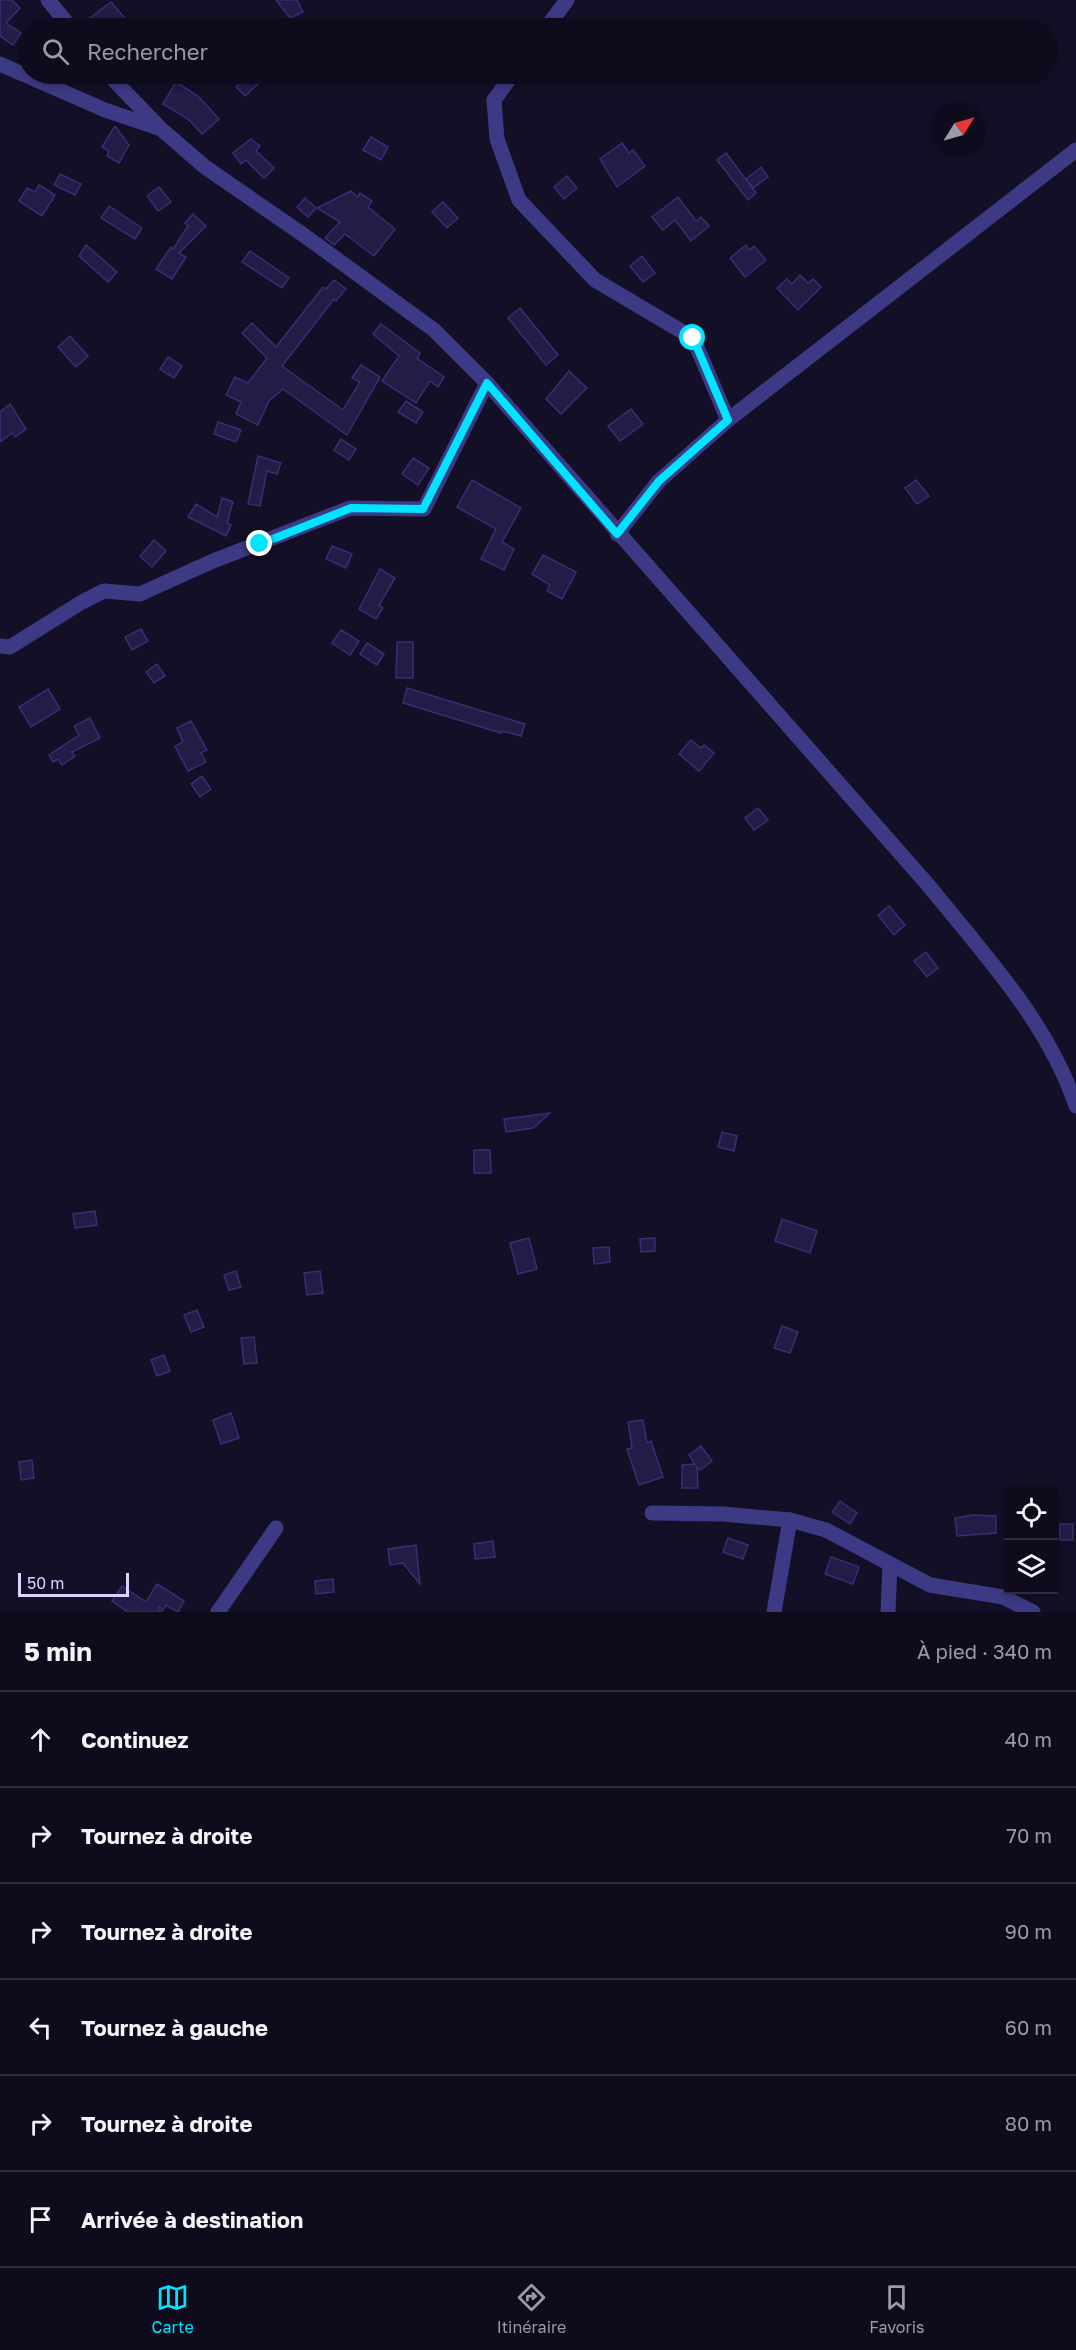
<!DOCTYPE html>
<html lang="fr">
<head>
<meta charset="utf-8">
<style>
  :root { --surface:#0e0b1c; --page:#1c1929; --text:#f1f3f6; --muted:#9b9ba3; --line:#2e2b3b; --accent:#00e5ff }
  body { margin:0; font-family:"Golos Text",sans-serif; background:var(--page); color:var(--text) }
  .controls { position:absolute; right:18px; bottom:18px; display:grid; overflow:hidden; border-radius:0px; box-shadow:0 3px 9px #0003 }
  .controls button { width:54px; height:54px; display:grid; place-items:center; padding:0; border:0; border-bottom:2px solid var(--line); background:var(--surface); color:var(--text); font:30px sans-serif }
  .compass { position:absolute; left:932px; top:102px; width:54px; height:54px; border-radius:50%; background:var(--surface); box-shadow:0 3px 9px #0003; rotate:53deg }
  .scale { position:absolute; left:18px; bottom:15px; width:111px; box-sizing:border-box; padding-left:6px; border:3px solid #d9d4ff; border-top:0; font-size:16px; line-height:21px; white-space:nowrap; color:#d9d4ff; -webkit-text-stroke:4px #130f26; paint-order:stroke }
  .stop { position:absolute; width:18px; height:18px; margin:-14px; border:4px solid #00e5ff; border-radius:50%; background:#fff }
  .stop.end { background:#00e5ff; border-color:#fff; box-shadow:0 2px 6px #0008 }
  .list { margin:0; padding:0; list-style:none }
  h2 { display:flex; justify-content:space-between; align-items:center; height:78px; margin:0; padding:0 24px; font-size:26px }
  h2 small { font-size:20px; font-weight:400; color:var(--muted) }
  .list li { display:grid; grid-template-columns:39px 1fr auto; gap:18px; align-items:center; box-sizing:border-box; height:96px; padding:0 24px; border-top:2px solid var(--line) }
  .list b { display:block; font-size:22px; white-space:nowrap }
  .list em { font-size:20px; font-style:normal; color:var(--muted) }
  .icon { flex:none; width:33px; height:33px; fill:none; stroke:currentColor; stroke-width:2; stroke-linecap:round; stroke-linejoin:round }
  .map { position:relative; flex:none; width:1076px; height:1612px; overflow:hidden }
  .search { position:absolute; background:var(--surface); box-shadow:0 3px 9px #0003; left:18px; right:18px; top:18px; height:66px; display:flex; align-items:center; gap:15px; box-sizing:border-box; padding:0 21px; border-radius:33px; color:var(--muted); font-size:22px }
  .sheet { height:654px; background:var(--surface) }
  nav { display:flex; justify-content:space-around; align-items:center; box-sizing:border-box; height:84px; border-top:2px solid var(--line); background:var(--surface); font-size:16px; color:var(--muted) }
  nav a { display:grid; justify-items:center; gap:3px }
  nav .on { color:var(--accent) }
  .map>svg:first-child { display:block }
</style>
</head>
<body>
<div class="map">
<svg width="1076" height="1612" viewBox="0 0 1076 1612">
  <rect width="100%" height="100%" fill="#130f26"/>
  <g fill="#241b47" stroke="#3b2d73" stroke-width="1.5">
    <path d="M 0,0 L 12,0 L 20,8 L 6,23 L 21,33 L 13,45 L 0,36 Z"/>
    <path d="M 276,0 L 297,0 L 303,12 L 290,18 Z"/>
    <path d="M 111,2 L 129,23 L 122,28 L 95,28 L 86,21 Z"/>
    <path d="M 249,75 L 258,84 L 245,96 L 236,87 Z"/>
    <path d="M 176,82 L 198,96 L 219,119 L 202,134 L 188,119 L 163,104 Z"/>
    <path d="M 115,126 L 129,145 L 119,163 L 107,156 L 109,151 L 102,147 Z"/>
    <path d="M 371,137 L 388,147 L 381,160 L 363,150 Z"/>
    <path d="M 251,139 L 260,146 L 256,151 L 274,168 L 264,178 L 246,160 L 241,164 L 233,153 Z"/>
    <path d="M 622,143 L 629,153 L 633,150 L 645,166 L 617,187 L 600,159 Z"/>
    <path d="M 726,153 L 756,193 L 748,200 L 717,160 Z"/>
    <path d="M 761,167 L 768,177 L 753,188 L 746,179 Z"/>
    <path d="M 60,174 L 81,184 L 75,195 L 54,185 Z"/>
    <path d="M 567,176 L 577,188 L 564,199 L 554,187 Z"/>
    <path d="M 39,185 L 55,195 L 42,216 L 19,201 L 27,188 L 35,192 Z"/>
    <path d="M 159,187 L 171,202 L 158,211 L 147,196 Z"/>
    <path d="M 351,191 L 358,197 L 360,193 L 372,201 L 368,207 L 395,229 L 374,256 L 345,234 L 334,245 L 325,238 L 340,222 L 317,208 Z"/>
    <path d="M 678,197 L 696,221 L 701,217 L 709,226 L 691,241 L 675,220 L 663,230 L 652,217 Z"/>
    <path d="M 305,198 L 316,208 L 308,217 L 297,207 Z"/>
    <path d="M 443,202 L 458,218 L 447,228 L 432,212 Z"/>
    <path d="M 109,206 L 142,228 L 135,239 L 101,218 Z"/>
    <path d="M 193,214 L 206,226 L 179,253 L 186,257 L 172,279 L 156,269 L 171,247 L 173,249 L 188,226 L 185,223 Z"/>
    <path d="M 86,245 L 117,272 L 108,282 L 79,256 Z"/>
    <path d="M 746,245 L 750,250 L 754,246 L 766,260 L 745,277 L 730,258 Z"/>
    <path d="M 250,251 L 289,278 L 282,288 L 242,262 Z"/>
    <path d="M 642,256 L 655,273 L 643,282 L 630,266 Z"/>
    <path d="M 800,275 L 808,283 L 813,279 L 821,287 L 798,310 L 777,288 L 787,279 L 792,284 Z"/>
    <path d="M 334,280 L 346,289 L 336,301 L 334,299 L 282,366 L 343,410 L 360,382 L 352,378 L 361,365 L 380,377 L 347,435 L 283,389 L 269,401 L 258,425 L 236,414 L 241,402 L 226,395 L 235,377 L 248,383 L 267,358 L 242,333 L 252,323 L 276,347 L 323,287 L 326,289 Z"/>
    <path d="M 520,308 L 558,355 L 546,365 L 508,318 Z"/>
    <path d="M 381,324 L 420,353 L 417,358 L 444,377 L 438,387 L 430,381 L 416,403 L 382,381 L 399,356 L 373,334 Z"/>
    <path d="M 70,336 L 88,356 L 76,367 L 58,347 Z"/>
    <path d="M 168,357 L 182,366 L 174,378 L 160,369 Z"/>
    <path d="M 569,371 L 587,388 L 561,414 L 546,399 Z"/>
    <path d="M 406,401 L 423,412 L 416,423 L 398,412 Z"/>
    <path d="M 10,404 L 26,429 L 15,437 L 12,433 L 0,442 L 0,412 Z"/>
    <path d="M 631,409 L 643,424 L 620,441 L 608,426 Z"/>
    <path d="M 218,422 L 241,430 L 236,442 L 214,434 Z"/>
    <path d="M 341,439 L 356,449 L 349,460 L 334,450 Z"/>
    <path d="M 258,456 L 281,463 L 277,474 L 267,471 L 260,506 L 248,504 Z"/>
    <path d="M 413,458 L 429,468 L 418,485 L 402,474 Z"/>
    <path d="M 472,480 L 521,508 L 502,542 L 514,549 L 504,570 L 481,559 L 496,529 L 457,507 Z"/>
    <path d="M 916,480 L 929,496 L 917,504 L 905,488 Z"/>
    <path d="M 222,498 L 233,502 L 227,523 L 231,525 L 226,536 L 188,517 L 196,504 L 217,517 Z"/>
    <path d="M 154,540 L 166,551 L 152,567 L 140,556 Z"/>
    <path d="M 332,546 L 352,554 L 346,568 L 326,559 Z"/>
    <path d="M 543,555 L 576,572 L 562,599 L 547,591 L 550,585 L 532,574 Z"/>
    <path d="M 380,569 L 395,578 L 379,605 L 383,608 L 376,619 L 359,609 Z"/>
    <path d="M 141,629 L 148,641 L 132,650 L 125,637 Z"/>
    <path d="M 341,630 L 359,641 L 350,655 L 332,643 Z"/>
    <path d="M 397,642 L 413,642 L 413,678 L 396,678 Z"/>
    <path d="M 367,643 L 384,654 L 377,665 L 360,654 Z"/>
    <path d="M 157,664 L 165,676 L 154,683 L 146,672 Z"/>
    <path d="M 407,688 L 525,724 L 521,736 L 502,731 L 501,733 L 403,703 Z"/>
    <path d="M 48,689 L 60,709 L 31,727 L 19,707 Z"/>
    <path d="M 90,718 L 100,738 L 72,752 L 75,756 L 62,765 L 58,759 L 53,762 L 49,755 L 79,735 L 74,726 Z"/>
    <path d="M 191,721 L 207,750 L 201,753 L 206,762 L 188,771 L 175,746 L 183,742 L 177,728 Z"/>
    <path d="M 691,740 L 701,748 L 704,745 L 714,753 L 699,771 L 679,754 Z"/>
    <path d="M 202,776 L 211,789 L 200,797 L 191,784 Z"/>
    <path d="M 758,808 L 768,820 L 754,830 L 745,818 Z"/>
    <path d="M 889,906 L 905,925 L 894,935 L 878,915 Z"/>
    <path d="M 926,952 L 938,968 L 927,977 L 914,961 Z"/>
    <path d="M 550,1113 L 533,1128 L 506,1132 L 504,1119 Z"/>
    <path d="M 722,1132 L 737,1136 L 734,1151 L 718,1147 Z"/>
    <path d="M 474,1150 L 490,1150 L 491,1173 L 474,1173 Z"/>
    <path d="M 95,1211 L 97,1225 L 75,1228 L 73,1214 Z"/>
    <path d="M 782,1219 L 817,1231 L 810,1253 L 775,1241 Z"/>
    <path d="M 529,1238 L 537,1269 L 518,1274 L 510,1243 Z"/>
    <path d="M 655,1238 L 655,1251 L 641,1252 L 640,1239 Z"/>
    <path d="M 609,1247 L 610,1262 L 594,1264 L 593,1248 Z"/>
    <path d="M 236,1271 L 241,1287 L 229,1290 L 224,1275 Z"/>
    <path d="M 320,1271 L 323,1293 L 307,1295 L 304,1273 Z"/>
    <path d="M 197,1310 L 204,1327 L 191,1332 L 184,1315 Z"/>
    <path d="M 782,1326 L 798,1332 L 790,1353 L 774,1348 Z"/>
    <path d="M 254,1337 L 257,1363 L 244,1364 L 241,1338 Z"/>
    <path d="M 164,1355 L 170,1371 L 157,1376 L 151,1360 Z"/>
    <path d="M 231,1413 L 239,1438 L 221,1444 L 213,1420 Z"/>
    <path d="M 643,1420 L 647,1443 L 651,1441 L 663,1477 L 639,1485 L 627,1449 L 632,1448 L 628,1422 Z"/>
    <path d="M 701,1446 L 712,1461 L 700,1470 L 697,1467 L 698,1488 L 682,1488 L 682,1465 L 695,1464 L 689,1455 Z"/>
    <path d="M 32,1460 L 34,1478 L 21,1480 L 19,1462 Z"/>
    <path d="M 840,1501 L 857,1513 L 850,1524 L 832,1512 Z"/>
    <path d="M 972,1515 L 996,1516 L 996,1533 L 957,1536 L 955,1518 Z"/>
    <rect x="1060" y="1524" width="13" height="16"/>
    <path d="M 728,1538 L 748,1545 L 743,1559 L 723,1552 Z"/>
    <path d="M 493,1541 L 495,1557 L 475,1559 L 474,1544 Z"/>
    <path d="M 416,1545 L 420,1584 L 403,1563 L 390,1565 L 388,1549 Z"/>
    <path d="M 831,1557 L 859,1567 L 853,1584 L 825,1574 Z"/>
    <path d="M 333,1579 L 334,1592 L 316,1594 L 315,1581 Z"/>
    <path d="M 157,1584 L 184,1601 L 178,1612 L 166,1605 L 163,1610 L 159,1607 L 158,1609 L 162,1612 L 128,1612 L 112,1601 L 122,1586 L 146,1602 Z"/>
  </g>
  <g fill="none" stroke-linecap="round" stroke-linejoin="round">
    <g stroke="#3d3a85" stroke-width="15">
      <path d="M 48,0 L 71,28"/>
      <path d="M 546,28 L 567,0"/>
      <path d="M 0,64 L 105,110 L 158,128"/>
      <path d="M 108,74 L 161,129 L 205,167 L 305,236 L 434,330 L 487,383 L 929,886 C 983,953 1048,1022 1076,1106"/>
      <path d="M 513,74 L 494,100 L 497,139 L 519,200 L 595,280 L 693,338 L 728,420"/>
      <path d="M 617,534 L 659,481 L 728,420 L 1076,150"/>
      <path d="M 0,646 L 10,647 L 82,602 L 104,591 L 140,594 L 213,561 L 350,508 L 424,509 L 487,383"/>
      <path d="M 652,1513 L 723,1514 L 790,1520 L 826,1530 L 930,1585 L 1003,1597 L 1033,1612"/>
      <path d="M 218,1612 L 276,1528"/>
      <path d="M 774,1612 L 790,1520"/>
      <path d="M 888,1612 L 890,1564"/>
    </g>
  </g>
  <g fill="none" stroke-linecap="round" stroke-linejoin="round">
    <path stroke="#00e5ff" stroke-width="8" d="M 260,544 L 351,508 L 423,509 L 487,383 L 617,534 L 659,481 L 728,420 L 693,338"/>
  </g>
</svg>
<div class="controls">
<button><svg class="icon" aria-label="locate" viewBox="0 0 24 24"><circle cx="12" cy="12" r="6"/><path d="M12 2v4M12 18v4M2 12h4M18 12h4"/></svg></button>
<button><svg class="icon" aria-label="layers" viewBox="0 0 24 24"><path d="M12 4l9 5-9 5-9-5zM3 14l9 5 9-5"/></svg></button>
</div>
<svg class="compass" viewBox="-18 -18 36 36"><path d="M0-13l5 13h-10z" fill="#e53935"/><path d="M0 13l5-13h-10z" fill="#9b9ba3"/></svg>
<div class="scale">50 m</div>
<div class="stop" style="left:693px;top:338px"></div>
<div class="stop end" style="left:260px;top:544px"></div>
<div class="search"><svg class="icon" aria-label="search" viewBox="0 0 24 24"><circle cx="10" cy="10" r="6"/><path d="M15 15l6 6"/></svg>Rechercher</div>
</div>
<section class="sheet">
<h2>5 min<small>À pied · 340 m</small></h2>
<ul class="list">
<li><svg class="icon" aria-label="ahead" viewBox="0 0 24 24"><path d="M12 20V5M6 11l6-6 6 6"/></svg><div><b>Continuez</b></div><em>40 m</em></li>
<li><svg class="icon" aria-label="right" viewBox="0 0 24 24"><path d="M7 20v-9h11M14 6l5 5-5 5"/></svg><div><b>Tournez à droite</b></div><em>70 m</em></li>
<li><svg class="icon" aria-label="right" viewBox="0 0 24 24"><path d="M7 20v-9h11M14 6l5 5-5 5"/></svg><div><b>Tournez à droite</b></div><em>90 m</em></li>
<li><svg class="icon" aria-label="left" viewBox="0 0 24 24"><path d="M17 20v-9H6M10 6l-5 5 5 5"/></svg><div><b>Tournez à gauche</b></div><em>60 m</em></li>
<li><svg class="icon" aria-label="right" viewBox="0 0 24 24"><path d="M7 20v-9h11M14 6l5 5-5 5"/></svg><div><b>Tournez à droite</b></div><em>80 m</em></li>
<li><svg class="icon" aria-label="arrive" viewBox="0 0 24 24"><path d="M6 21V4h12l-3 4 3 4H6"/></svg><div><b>Arrivée à destination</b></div></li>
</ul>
</section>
<nav>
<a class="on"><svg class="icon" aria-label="map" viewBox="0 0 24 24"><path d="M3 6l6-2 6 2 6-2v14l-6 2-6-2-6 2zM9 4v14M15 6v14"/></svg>Carte</a>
<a><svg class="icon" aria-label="directions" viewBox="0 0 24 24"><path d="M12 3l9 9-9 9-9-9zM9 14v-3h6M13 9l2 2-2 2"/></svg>Itinéraire</a>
<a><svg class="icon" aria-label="saved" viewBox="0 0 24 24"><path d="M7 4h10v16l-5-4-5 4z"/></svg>Favoris</a>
</nav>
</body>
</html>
